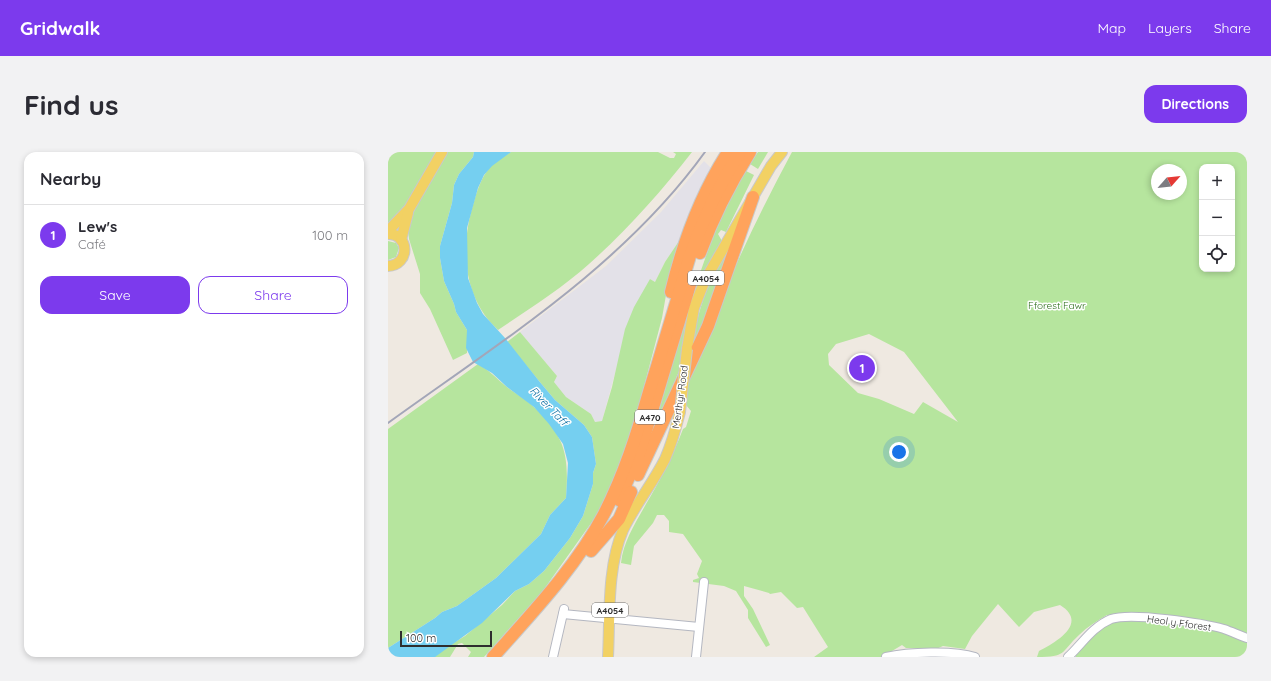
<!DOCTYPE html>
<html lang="en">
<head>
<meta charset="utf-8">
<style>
  :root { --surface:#fff; --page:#f2f2f3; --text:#2b2b33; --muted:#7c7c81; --line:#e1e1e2; --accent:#7c3aed }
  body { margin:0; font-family:Quicksand,sans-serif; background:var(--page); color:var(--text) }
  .controls { position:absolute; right:12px; top:12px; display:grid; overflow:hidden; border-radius:8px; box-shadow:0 2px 6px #0003 }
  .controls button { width:36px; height:36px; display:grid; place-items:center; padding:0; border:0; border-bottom:1px solid var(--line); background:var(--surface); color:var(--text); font:20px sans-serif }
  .compass { position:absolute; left:763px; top:12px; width:36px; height:36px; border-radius:50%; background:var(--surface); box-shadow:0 2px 6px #0003; rotate:63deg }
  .scale { position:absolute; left:12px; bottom:10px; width:92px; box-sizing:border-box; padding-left:4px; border:2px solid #2e2e2e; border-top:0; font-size:11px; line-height:14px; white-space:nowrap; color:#2e2e2e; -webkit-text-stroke:3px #fff; paint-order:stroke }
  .you { position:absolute; left:511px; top:300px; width:14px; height:14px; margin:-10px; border:3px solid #fff; border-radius:50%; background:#1a73e8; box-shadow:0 0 0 6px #1a73e833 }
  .badge { display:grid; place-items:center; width:26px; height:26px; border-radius:50%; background:var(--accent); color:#fff; font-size:13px; font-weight:700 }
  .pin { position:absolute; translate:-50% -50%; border:2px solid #fff; box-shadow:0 1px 4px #0006 }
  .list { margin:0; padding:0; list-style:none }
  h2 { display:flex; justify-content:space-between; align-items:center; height:52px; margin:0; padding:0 16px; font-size:17px }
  h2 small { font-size:13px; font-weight:400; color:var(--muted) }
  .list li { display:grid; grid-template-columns:26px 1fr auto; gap:12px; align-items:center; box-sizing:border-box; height:60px; padding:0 16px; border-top:1px solid var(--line) }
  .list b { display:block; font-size:15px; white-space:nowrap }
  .list p { margin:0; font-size:13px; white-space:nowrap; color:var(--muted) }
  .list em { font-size:13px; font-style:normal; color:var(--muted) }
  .actions { display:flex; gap:8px; padding:12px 16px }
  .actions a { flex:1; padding:9px 0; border:1px solid var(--accent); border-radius:12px; text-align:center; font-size:14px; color:var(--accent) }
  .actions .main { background:var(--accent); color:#fff }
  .icon { flex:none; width:22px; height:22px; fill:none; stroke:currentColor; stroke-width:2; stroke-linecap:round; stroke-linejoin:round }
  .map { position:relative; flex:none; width:859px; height:505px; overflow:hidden; border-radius:12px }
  header { display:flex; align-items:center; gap:24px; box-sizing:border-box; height:56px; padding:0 20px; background:var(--accent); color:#fff }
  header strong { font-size:19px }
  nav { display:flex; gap:22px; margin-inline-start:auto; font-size:14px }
  .intro { display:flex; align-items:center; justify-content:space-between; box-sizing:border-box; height:96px; padding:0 24px }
  h1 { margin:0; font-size:28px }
  .button { padding:10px 18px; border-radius:12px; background:var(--accent); color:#fff; font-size:14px; font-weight:700 }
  main { display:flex; gap:24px; padding:0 24px }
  aside { flex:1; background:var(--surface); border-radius:12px; box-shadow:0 2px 6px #0003 }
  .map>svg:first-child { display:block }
</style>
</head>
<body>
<header>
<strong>Gridwalk</strong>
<nav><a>Map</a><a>Layers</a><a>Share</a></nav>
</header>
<div class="intro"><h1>Find us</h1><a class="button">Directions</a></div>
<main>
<aside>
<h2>Nearby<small></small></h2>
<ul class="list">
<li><span class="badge">1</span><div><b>Lew's</b><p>Café</p></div><em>100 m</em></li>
</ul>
<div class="actions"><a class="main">Save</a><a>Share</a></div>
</aside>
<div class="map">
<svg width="859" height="505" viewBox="0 0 859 505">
  <rect width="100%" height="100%" fill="#efe9e1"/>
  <path fill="#e3e1e8" d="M 316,9 L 325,18 L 293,86 L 277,110 L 267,130 L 262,127 L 229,214 L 214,269 L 207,270 L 203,262 L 178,245 L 166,230 L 169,224 L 132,180 L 218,114 L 273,60 Z"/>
  <g fill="#b6e59e" fill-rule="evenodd">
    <path d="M 0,0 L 86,0 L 85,5 L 71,22 L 66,33 L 64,51 L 52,94 L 52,106 L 56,129 L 66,152 L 68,160 L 79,178 L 79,201 L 65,208 L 42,157 L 32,141 L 32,122 L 21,87 L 20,78 L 21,71 L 31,48 L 18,54 L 0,72 Z"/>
    <path d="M 123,0 L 270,0 L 282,6 L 286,6 L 288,2 L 285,0 L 304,0 C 273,40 239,78 201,112 C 173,137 141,157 110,178 C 75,146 72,96 85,53 C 89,39 93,25 103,14 C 109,8 116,4 123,0 Z"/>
    <path d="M 370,0 L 380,0 L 370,17 L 362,12 Z"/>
    <path d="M 404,0 L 859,0 L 859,505 L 688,505 L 687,497 L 723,467 L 719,463 C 709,469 699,475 691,483 C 672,501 679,505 649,505 L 651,499 C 668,490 701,471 672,453 L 646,460 L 631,475 L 610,452 L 584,484 L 577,497 L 555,494 L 548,497 L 518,496 L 514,493 L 494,505 L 426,505 L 440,495 L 415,455 L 409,456 L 393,440 L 382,442 L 381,441 L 356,434 L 356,444 L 365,457 L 382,493 L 378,495 L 360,466 L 360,458 L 348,439 L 336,434 L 305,430 L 305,428 L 311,426 L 309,422 L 314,409 L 295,382 L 281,380 L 281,369 L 276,363 L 269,363 L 265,371 L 246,394 L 243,413 L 233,411 C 235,390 248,370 258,352 C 273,327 285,303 295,277 L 298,275 L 303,259 L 298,253 C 299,243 299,232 301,223 C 308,201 319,180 328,159 C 351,104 376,52 404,0 ZM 814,15 L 844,15 L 844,117 L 814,117 ZM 769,18 L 793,18 L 793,42 L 769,42 ZM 481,182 L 516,200 L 570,270 L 535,250 L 526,262 L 491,247 L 470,241 L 441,213 L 440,202 L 448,192 Z"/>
    <path d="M 358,19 L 366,23 L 338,80 L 333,78 L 330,82 L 334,89 L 318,117 L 301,158 L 297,176 L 292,217 L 263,284 C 292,195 309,100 358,19 Z"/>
    <path d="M 350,80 L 333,130 L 304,196 C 311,146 325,122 350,80 Z"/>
    <path d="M 293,86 L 282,120 L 274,166 L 243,284 L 231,317 L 211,360 L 154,440 L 96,505 L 80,505 L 83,500 L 74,491 L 70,492 L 62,505 L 45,505 L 52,499 L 77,484 L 114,453 L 127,439 L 141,432 L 156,419 L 182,386 L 195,364 L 205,332 L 205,321 L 208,312 L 204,285 L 196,273 L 167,248 L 151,229 L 119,190 L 132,180 L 169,224 L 166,230 L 178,245 L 203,262 L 207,270 L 214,269 L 224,235 L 237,177 L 246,155 L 262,127 L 267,130 L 277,110 Z"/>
    <path d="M 0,89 L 8,91 L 11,96 L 8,105 L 0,108 Z"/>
    <path d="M 90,212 C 101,218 109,227 119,235 C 128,242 138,247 146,255 C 178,285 181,304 178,346 L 162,363 L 153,382 L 108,426 L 69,454 L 54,460 L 47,466 L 0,496 L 0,277 Z"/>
  </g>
  <path fill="#75cff0" d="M 86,0 L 123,0 L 104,14 L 96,23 L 90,36 L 79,76 L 80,126 L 89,151 L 95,162 L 117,186 L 151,229 L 167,248 L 196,273 L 204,285 L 208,312 L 205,321 L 205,332 L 195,364 L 182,386 L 156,419 L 141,432 L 127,439 L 94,471 L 47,505 L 0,505 L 0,496 L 47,466 L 54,460 L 69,454 L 108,426 L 153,382 L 162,363 L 178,346 L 180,311 L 175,292 L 161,272 L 146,255 L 119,235 L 104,221 L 85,210 L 78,196 L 79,178 L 68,160 L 66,152 L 56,129 L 52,106 L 52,94 L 64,51 L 66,33 L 71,22 L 85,5 Z"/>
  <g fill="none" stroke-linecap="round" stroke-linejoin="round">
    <defs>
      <g id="minor">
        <path d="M 175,462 L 311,475"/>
        <path d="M 165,505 L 176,457"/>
        <path d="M 308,505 L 316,430"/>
        <path d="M 498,505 C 520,500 566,498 587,505"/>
        <path d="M 680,505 C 694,492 704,475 723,467 C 743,460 815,471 836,477 C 844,480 851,483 859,486"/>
      </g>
      <g id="major">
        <path d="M 0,79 L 21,57 L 54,0"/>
        <path d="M 0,82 C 22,82 22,113 0,114"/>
        <path d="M 13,88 L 20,61"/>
        <path d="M 299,197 L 306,156 L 317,128 L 383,14 L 394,0"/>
        <path d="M 220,505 C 222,465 219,415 235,378 C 247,353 265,331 277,307 C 284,291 288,276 292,260"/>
      </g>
      <g id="highway">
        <path d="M 312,101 C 325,65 342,32 362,0"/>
        <path d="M 283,140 C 295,90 312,43 340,0"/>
        <path d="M 250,323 L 320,174 L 365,45"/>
        <path d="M 231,348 L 251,302 L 304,126"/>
        <path d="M 203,399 L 231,367 L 243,340"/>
        <path d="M 105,505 C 145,460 188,415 216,362 C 236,323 249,282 261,240 C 275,195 288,150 302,104 C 315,67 331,33 352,0"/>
      </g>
    </defs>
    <use href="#minor" stroke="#b4b7c1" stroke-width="10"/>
    <use href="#major" stroke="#c9c9c9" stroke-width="12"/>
    <use href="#highway" stroke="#c9c9c9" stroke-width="14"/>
    <use href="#minor" stroke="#fff" stroke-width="8"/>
    <use href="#major" stroke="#f2d163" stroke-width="10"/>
    <use href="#highway" stroke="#ffa35c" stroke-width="12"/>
    <path stroke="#a3a6b8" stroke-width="2" d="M 0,271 C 112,190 235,114 317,0"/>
    <defs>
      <path id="major-bridge" d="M 292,260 L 299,197"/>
    </defs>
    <use href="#major-bridge" stroke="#c9c9c9" stroke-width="12" stroke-linecap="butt"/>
    <use href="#major-bridge" stroke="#f2d163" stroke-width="10"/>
  </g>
  <g text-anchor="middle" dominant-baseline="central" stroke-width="3" stroke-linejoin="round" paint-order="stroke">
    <g fill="#fff" stroke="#6d6d6d" stroke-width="1">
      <rect x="300" y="119" width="36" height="14" rx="3"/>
      <rect x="247" y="258" width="30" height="14" rx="3"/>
      <rect x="204" y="451" width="36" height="14" rx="3"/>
    </g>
    <g font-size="9" font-weight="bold" fill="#2e2e2e">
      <text x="318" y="126">A4054</text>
      <text x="262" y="265">A470</text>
      <text x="222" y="458">A4054</text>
    </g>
    <g font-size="10" fill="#2c6e1b" stroke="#fff">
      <text x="669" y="153">Fforest Fawr</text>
    </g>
    <g font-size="10" fill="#2e2e2e" stroke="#fff">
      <text transform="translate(292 245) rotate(-82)">Merthyr Road</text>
      <text transform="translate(791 471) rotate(8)">Heol y Fforest</text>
    </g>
    <g font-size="11" font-style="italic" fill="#0d6fa3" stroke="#fff">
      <text transform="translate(161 254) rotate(46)">River Taff</text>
    </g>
  </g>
</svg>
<div class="controls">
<button>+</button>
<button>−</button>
<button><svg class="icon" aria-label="locate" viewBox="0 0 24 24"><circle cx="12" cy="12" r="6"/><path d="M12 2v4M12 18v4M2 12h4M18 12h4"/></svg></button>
</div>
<svg class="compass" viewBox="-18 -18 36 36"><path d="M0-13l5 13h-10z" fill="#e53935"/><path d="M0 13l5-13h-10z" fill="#7c7c81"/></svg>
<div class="scale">100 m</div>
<div class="you"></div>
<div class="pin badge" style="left:474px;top:216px">1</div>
</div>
</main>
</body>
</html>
